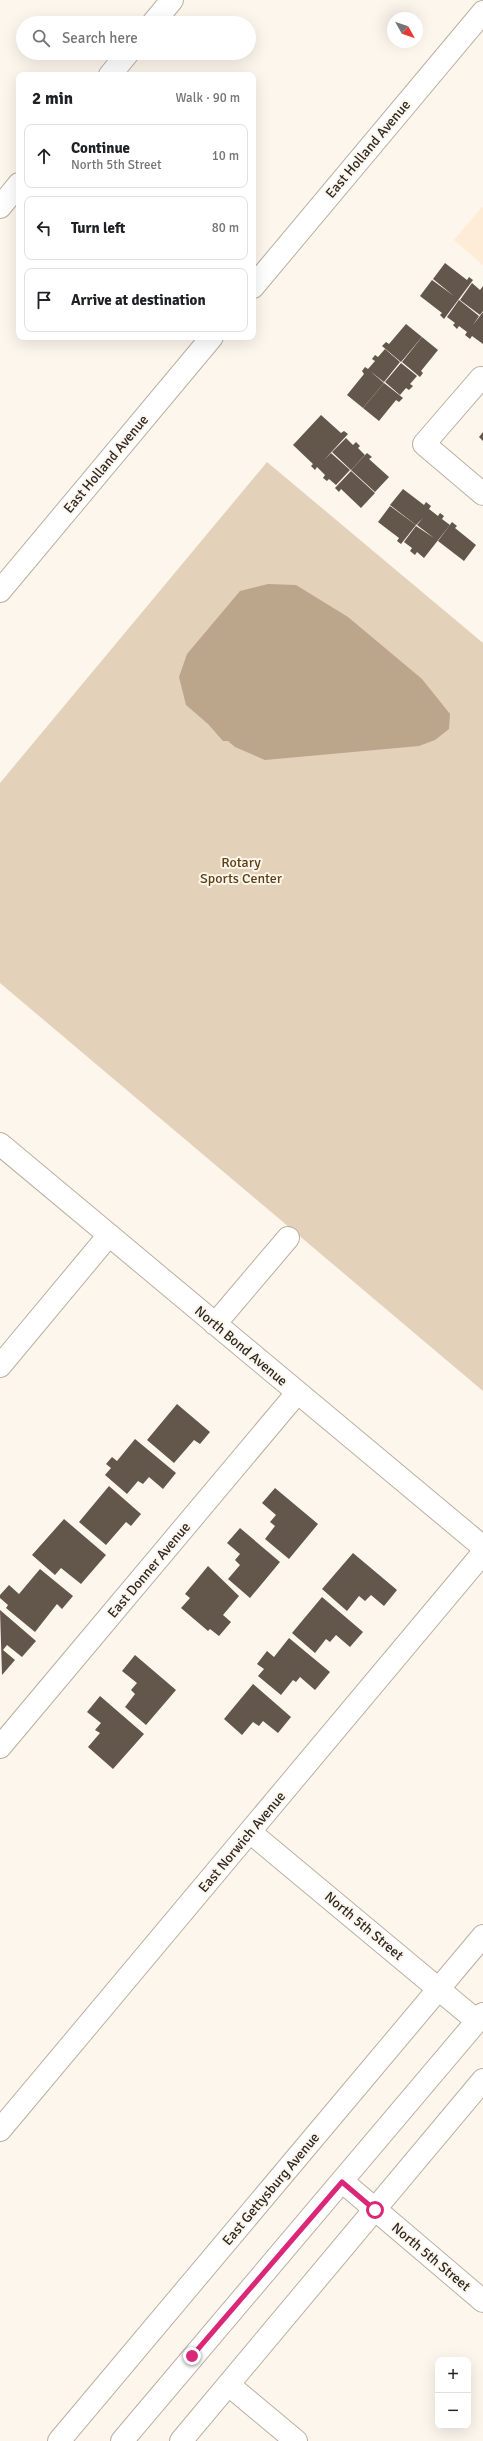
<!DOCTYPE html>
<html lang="en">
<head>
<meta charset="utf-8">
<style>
  :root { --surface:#fff; --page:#f2f2f2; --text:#202124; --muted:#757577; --line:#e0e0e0 }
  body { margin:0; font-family:Signika,sans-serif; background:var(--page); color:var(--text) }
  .controls { position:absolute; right:12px; bottom:12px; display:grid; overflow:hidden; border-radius:8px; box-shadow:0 4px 16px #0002 }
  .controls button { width:36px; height:36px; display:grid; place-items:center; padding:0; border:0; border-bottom:1px solid var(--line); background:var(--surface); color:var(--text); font:20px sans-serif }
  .compass { position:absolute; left:387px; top:12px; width:36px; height:36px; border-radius:50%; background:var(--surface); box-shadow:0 4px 16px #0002; rotate:130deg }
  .stop { position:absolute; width:12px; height:12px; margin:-9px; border:3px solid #db2777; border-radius:50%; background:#fff }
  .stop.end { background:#db2777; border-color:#fff; box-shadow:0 1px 4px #0008 }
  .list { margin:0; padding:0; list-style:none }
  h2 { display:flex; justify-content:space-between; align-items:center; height:52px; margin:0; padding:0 16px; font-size:17px }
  h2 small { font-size:13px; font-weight:400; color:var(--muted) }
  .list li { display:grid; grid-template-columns:26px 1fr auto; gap:12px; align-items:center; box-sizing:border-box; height:64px; margin:0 8px 8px; padding:0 8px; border:1px solid var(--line); border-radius:8px }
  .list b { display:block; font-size:15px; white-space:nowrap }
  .list p { margin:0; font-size:13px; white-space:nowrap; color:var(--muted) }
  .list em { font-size:13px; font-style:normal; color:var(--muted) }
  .icon { flex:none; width:22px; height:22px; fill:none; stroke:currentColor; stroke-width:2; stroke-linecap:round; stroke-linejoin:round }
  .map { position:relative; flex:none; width:483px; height:2441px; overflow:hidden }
  .search { position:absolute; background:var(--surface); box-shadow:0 4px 16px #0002; left:16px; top:16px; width:240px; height:44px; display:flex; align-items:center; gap:10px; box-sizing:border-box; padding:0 14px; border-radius:22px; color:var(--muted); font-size:15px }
  .panel { position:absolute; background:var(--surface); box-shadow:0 4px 16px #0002; left:16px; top:72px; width:240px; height:268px; border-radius:8px }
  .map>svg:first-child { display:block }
</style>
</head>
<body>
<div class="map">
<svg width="483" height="2441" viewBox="0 0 483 2441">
  <rect width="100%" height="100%" fill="#fdf6ed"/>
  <path fill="#feecd6" d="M 483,206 L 483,265 L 454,240 Z"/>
  <path fill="#e4d1b9" d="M 267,462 L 483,643 L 483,1391 L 0,983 L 0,783 Z"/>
  <path fill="#bba58b" d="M 268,584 L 296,585 L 348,617 L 422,679 L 450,714 L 449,729 L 435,740 L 419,746 L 265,760 L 235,747 L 228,741 L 223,741 L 208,724 L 186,705 L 179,677 L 187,654 L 240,591 Z"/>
  <g fill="#62574a">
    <path d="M 445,263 L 467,280 L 469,277 L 473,280 L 444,319 L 440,315 L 442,313 L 420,296 L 432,280 L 454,296 L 433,279 Z"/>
    <path d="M 472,283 L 480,290 L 483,286 L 483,311 L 480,315 L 460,300 Z"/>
    <path d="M 459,300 L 479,316 L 473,325 L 483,312 L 483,344 L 472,336 L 470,339 L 465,335 L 467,332 L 459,326 L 457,329 L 453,325 L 455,323 L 447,317 Z"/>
    <path d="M 406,324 L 422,337 L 401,362 L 382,346 L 386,342 L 389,344 Z"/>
    <path d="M 422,337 L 438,350 L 421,371 L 423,373 L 420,377 L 402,362 Z"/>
    <path d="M 385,349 L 400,362 L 384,382 L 370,371 L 384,383 L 363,408 L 347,395 L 364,374 L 362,371 L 365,367 L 368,369 L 375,361 L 372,359 L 375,355 L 378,357 Z"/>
    <path d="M 401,363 L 417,376 L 410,384 L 413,386 L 409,390 L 406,388 L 400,395 L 385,382 Z"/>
    <path d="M 384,383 L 403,398 L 399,402 L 396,400 L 379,421 L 363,408 Z"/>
    <path d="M 321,415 L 341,433 L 344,431 L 348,434 L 324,460 L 331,453 L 350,470 L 336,485 L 329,479 L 327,481 L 323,478 L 325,475 L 317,467 L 315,470 L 311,466 L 313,464 L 293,445 Z"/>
    <path d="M 483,432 L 483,441 L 479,437 Z"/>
    <path d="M 346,438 L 353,445 L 356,442 L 360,446 L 358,448 L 365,455 L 351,470 L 332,452 Z"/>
    <path d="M 367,453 L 372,457 L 369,459 L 389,477 L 375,492 L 351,470 Z"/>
    <path d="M 351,471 L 375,493 L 361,508 L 341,489 L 339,492 L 335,488 Z"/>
    <path d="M 403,489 L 424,505 L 426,502 L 431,506 L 429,509 L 438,516 L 440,513 L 444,516 L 442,519 L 450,525 L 424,558 L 417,552 L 415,555 L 410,551 L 412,548 L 404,542 L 416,526 L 434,538 L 417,525 L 423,518 L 416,525 L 390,505 Z"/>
    <path d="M 390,506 L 416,525 L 401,544 L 397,541 L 399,538 L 378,522 Z"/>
    <path d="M 452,522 L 457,526 L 455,528 L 476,545 L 464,561 L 438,541 Z"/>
    <path d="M 177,1404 L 210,1432 L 200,1444 L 194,1440 L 174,1463 L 147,1440 Z"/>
    <path d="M 135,1439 L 176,1473 L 163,1489 L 149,1477 L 143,1484 L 138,1481 L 127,1494 L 105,1475 L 111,1468 L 106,1464 L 112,1457 L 117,1461 Z"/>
    <path d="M 109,1486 L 141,1514 L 131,1526 L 126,1522 L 106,1545 L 79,1522 Z"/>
    <path d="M 275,1488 L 318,1524 L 289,1559 L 265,1539 L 275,1526 L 270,1522 L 276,1515 L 262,1503 Z"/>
    <path d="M 64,1519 L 106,1555 L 81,1584 L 61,1568 L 55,1575 L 32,1555 Z"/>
    <path d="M 240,1528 L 280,1562 L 250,1598 L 228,1579 L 240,1565 L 235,1560 L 240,1554 L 227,1543 Z"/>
    <path d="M 353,1553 L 397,1590 L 384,1606 L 371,1595 L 365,1601 L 359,1596 L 347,1611 L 322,1589 Z"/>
    <path d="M 208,1566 L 239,1596 L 223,1615 L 231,1622 L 219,1636 L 210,1629 L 208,1631 L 181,1608 L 190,1598 L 185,1594 Z"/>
    <path d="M 40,1569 L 73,1596 L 62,1609 L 57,1604 L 35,1632 L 6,1608 L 8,1605 L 0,1598 L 0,1595 L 9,1585 L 19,1594 Z"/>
    <path d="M 322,1597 L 363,1632 L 350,1647 L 336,1635 L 330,1642 L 326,1639 L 315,1653 L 292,1633 Z"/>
    <path d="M 0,1610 L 36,1641 L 22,1657 L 7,1645 L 3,1650 L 15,1660 L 2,1675 Z"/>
    <path d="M 289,1638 L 330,1672 L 315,1690 L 300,1677 L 296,1682 L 293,1680 L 281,1695 L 258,1676 L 264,1669 L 257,1664 L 267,1651 L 274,1657 Z"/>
    <path d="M 135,1655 L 176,1690 L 146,1725 L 125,1707 L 135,1694 L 131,1690 L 137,1683 L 122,1671 Z"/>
    <path d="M 253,1684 L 291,1717 L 278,1733 L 263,1721 L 259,1726 L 253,1722 L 242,1735 L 224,1719 Z"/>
    <path d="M 100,1696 L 144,1734 L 113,1769 L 88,1747 L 100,1733 L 95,1730 L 101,1723 L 87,1712 Z"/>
  </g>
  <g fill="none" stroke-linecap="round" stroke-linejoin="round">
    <defs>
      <g id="minor">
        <path d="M 153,23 L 172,0"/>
        <path d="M 110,75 L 128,53"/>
        <path d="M 0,207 L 19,184"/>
        <path d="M 253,287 L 483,12"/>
        <path d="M 481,378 L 424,444 L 483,494"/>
        <path d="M 0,591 L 212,337"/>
        <path d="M 0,1144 L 483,1547"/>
        <path d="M 215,1324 L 288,1238"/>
        <path d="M 0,1366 L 109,1235"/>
        <path d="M 0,1747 L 297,1393"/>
        <path d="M 250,1832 L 477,2021"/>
        <path d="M 0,2130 L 483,1553"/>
        <path d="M 343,2182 L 483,2301"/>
        <path d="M 229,2385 L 296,2441"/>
        <path d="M 59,2441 L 483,1936"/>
        <path d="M 122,2441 L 483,2014"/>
        <path d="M 181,2441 L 483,2080"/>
      </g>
    </defs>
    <use href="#minor" stroke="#bbafa0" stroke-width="24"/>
    <use href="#minor" stroke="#fff" stroke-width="22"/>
  </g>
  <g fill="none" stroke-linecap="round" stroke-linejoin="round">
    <path stroke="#db2777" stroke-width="5" d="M 192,2356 L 342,2182 L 375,2210"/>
  </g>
  <g text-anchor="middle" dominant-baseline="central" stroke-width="4" stroke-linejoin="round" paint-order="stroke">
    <g font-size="14" fill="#2d2823" stroke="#fdf6ed">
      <text transform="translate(368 149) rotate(-50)">East Holland Avenue</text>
      <text transform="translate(106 464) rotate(-50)">East Holland Avenue</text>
      <text transform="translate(241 1346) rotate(40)">North Bond Avenue</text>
      <text transform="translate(149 1570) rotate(-50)">East Donner Avenue</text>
      <text transform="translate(242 1842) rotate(-50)">East Norwich Avenue</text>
      <text transform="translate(364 1926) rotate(40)">North 5th Street</text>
      <text transform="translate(271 2189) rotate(-50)">East Gettysburg Avenue</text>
      <text transform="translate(431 2257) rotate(40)">North 5th Street</text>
    </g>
    <g font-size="14" fill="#5f4011" stroke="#fdf6ed">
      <text x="241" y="862">Rotary<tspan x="241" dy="16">Sports Center</tspan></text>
    </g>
  </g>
</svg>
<div class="controls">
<button>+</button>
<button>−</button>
</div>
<svg class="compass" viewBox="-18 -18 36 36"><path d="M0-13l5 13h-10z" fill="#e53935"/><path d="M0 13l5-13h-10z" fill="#757577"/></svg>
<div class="stop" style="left:375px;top:2210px"></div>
<div class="stop end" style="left:192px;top:2356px"></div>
<div class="search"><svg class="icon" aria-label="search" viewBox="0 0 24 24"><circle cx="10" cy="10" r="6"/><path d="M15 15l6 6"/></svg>Search here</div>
<section class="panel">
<h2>2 min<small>Walk · 90 m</small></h2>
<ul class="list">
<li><svg class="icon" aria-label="ahead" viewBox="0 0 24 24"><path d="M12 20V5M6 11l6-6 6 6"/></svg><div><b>Continue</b><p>North 5th Street</p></div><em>10 m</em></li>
<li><svg class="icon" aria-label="left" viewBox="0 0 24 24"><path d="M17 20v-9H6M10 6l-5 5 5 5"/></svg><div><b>Turn left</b></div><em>80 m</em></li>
<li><svg class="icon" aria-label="arrive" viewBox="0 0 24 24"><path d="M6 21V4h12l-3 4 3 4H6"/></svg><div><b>Arrive at destination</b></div></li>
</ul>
</section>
</div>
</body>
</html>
